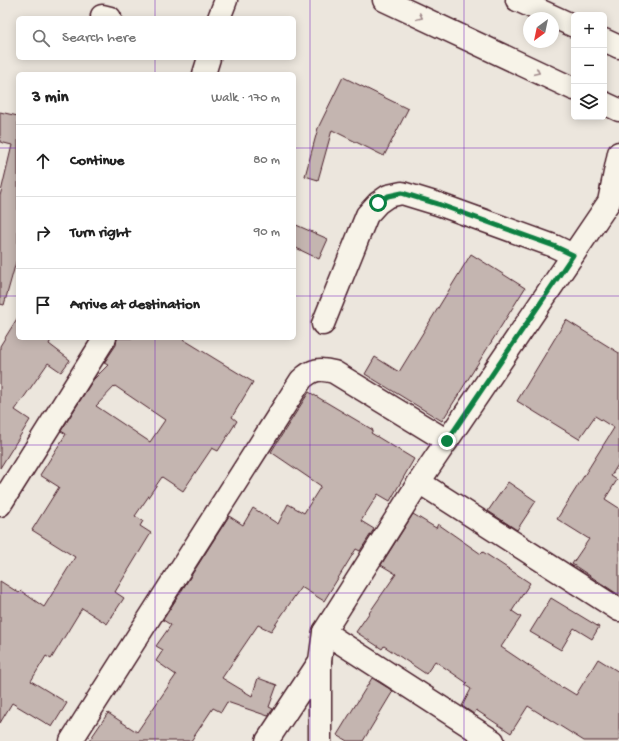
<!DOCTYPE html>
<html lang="en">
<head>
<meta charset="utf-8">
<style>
  :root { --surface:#fff; --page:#f2f2f2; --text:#222; --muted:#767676; --line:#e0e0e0 }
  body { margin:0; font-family:"Gochi Hand",sans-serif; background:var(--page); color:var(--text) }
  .controls { position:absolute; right:12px; top:12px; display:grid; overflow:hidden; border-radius:6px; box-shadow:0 2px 10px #0003 }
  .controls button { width:36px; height:36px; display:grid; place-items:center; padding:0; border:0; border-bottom:1px solid var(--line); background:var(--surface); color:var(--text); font:20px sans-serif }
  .compass { position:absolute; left:523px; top:12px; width:36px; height:36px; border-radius:50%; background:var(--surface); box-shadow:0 2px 10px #0003; rotate:213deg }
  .stop { position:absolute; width:12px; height:12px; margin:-9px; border:3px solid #0b8043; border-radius:50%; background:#fff }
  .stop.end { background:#0b8043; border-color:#fff; box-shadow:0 1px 4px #0008 }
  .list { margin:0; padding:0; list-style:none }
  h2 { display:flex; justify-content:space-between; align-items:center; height:52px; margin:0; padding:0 16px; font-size:17px }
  h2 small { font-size:13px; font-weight:400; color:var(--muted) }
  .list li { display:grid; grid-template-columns:26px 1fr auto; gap:12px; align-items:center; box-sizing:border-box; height:72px; padding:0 16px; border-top:1px solid var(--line) }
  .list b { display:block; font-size:15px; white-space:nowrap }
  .list em { font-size:13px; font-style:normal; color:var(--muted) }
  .icon { flex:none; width:22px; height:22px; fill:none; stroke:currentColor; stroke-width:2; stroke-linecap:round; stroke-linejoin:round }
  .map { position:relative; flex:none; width:619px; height:741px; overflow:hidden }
  .search { position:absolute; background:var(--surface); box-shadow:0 2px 10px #0003; left:16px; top:16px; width:280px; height:44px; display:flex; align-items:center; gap:10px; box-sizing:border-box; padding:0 14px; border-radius:6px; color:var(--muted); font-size:15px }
  .panel { position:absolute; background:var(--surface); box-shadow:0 2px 10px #0003; left:16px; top:72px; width:280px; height:268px; border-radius:6px }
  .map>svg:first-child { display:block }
</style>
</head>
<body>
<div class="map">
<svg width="619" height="741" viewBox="0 0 619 741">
  <rect width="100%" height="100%" fill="#ece6dd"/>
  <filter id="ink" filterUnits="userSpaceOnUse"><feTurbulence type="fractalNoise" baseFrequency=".025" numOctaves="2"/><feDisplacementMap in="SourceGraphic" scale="8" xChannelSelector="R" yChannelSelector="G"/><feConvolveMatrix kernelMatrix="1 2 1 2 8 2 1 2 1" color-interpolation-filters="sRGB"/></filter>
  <g filter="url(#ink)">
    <g fill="#c4b5b0" stroke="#4a1f2b" fill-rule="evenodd">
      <path d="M 343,77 L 408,109 L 384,156 L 332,130 L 318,180 L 305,176 L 318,128 Z"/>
      <path d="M 0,112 L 18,116 L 18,255 L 4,305 L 0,304 L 0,196 L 12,145 L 0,142 Z"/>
      <path d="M 294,224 L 328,239 L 319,259 L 294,247 Z"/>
      <path d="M 471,254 L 525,288 L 442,421 L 365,374 L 375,357 L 399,372 Z"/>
      <path d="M 18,317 L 18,338 L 52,338 L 49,344 L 70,360 L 61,372 L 48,363 L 15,410 L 30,420 L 0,468 L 0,346 Z"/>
      <path d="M 566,320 L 619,353 L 619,463 L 611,476 L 617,480 L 605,499 L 619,508 L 619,595 L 572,564 L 589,539 L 557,519 L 614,428 L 595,416 L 579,439 L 517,401 Z"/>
      <path d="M 117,338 L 181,338 L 253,382 L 232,417 L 237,421 L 218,451 L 212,448 L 183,491 L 162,477 L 135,516 L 143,521 L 140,526 L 151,533 L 115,592 L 124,598 L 107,624 L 82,608 L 51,659 L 46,656 L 31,681 L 67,703 L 52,727 L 12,703 L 0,723 L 0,581 L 19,593 L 21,591 L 44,607 L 75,557 L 32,530 L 59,487 L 40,475 L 66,434 L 61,431 L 93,380 L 108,365 L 104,363 L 116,345 ZM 115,386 L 165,420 L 150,442 L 96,406 Z"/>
      <path d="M 309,392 L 373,430 L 371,433 L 414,459 L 390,501 L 378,494 L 361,521 L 374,529 L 360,551 L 356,549 L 324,601 L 301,587 L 271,631 L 258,625 L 222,678 L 252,696 L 258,678 L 277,685 L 269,707 L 273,709 L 268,716 L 227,702 L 221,712 L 213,708 L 191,741 L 89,741 L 108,713 L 137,732 L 176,675 L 156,661 L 163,650 L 156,646 L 171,625 L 163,620 L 229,516 L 243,525 L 253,508 L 278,524 L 288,504 L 304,513 L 321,486 L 271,452 Z"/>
      <path d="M 508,482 L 536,501 L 517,530 L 488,511 Z"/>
      <path d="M 413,514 L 436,528 L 438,524 L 481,554 L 483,552 L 530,583 L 512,611 L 521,617 L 501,647 L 562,688 L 563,687 L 576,695 L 598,659 L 619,672 L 619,741 L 584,741 L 528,706 L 511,733 L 476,710 L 474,714 L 462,706 L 471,689 L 465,685 L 467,683 L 435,661 L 426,674 L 384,646 L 382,649 L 356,632 L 396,574 L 381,565 Z"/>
      <path d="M 551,598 L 599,627 L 592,639 L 574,628 L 561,650 L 530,632 Z"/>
      <path d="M 372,678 L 393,691 L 363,741 L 347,741 L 337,735 Z"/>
    </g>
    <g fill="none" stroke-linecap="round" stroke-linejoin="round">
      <defs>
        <g id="minor">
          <path d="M 102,16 L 110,18"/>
          <path d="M 219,18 L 226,0"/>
          <path d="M 204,74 L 209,58"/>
          <path d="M 323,324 L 367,215 L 378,203 L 388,196 L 402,193 L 438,204 L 554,246 L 573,255"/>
          <path d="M 419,482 L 619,610"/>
          <path d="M 0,505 L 105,338"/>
          <path d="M 324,632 L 493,741"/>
          <path d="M 320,661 L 320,741"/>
          <path d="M 71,741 L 301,380 C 312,369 320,368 334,372 L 447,441"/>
          <path d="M 267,741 L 320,661 L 324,632 L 419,482 L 609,202 L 619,153"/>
        </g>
        <g id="highway">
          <path d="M 384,0 L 574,89"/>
          <path d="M 517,0 L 574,26"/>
          <path d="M 604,40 L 619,47"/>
          <path d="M 604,103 L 619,110"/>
        </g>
      </defs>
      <use href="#minor" stroke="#4a1f2b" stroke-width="25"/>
      <use href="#highway" stroke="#4a1f2b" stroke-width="25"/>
      <use href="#minor" stroke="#f7f3e8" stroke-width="22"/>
      <use href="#highway" stroke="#f7f3e8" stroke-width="22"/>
    </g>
    <defs><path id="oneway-chevron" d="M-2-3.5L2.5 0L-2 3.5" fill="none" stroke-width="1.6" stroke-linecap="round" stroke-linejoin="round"/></defs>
    <g stroke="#a0898a">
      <use href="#oneway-chevron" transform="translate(420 17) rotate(25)"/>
      <use href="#oneway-chevron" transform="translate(537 72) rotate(25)"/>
    </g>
  </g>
  <g fill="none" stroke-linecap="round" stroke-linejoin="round" filter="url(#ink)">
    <path stroke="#0b8043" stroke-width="5" d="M 378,203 L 388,196 L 402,193 L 438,204 L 554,246 L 573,255 L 447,441"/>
  </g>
  <path fill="none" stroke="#7b2cbf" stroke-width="1" stroke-opacity="0.55" d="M 155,0 L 155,18M 310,0 L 310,741M 464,0 L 464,741M 155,58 L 155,74M 0,148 L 18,148M 294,148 L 619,148M 0,296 L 18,296M 294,296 L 619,296M 155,338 L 155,741M 0,445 L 619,445M 0,593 L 619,593"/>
</svg>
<div class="controls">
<button>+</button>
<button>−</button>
<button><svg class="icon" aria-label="layers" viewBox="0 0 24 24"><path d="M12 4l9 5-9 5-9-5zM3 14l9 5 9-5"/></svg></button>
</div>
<svg class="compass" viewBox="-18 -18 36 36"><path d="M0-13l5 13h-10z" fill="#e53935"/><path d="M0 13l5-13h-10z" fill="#767676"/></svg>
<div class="stop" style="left:378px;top:203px"></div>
<div class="stop end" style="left:447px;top:441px"></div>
<div class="search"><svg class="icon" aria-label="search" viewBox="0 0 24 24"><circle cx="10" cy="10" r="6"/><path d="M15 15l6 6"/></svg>Search here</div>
<section class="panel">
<h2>3 min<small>Walk · 170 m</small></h2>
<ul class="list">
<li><svg class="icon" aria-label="ahead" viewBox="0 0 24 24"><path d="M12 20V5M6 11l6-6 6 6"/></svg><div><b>Continue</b></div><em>80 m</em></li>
<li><svg class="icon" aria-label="right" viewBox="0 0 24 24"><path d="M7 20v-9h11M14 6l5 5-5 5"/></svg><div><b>Turn right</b></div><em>90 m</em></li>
<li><svg class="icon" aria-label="arrive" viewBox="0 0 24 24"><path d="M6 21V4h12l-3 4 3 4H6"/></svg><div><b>Arrive at destination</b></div></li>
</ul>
</section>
</div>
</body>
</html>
